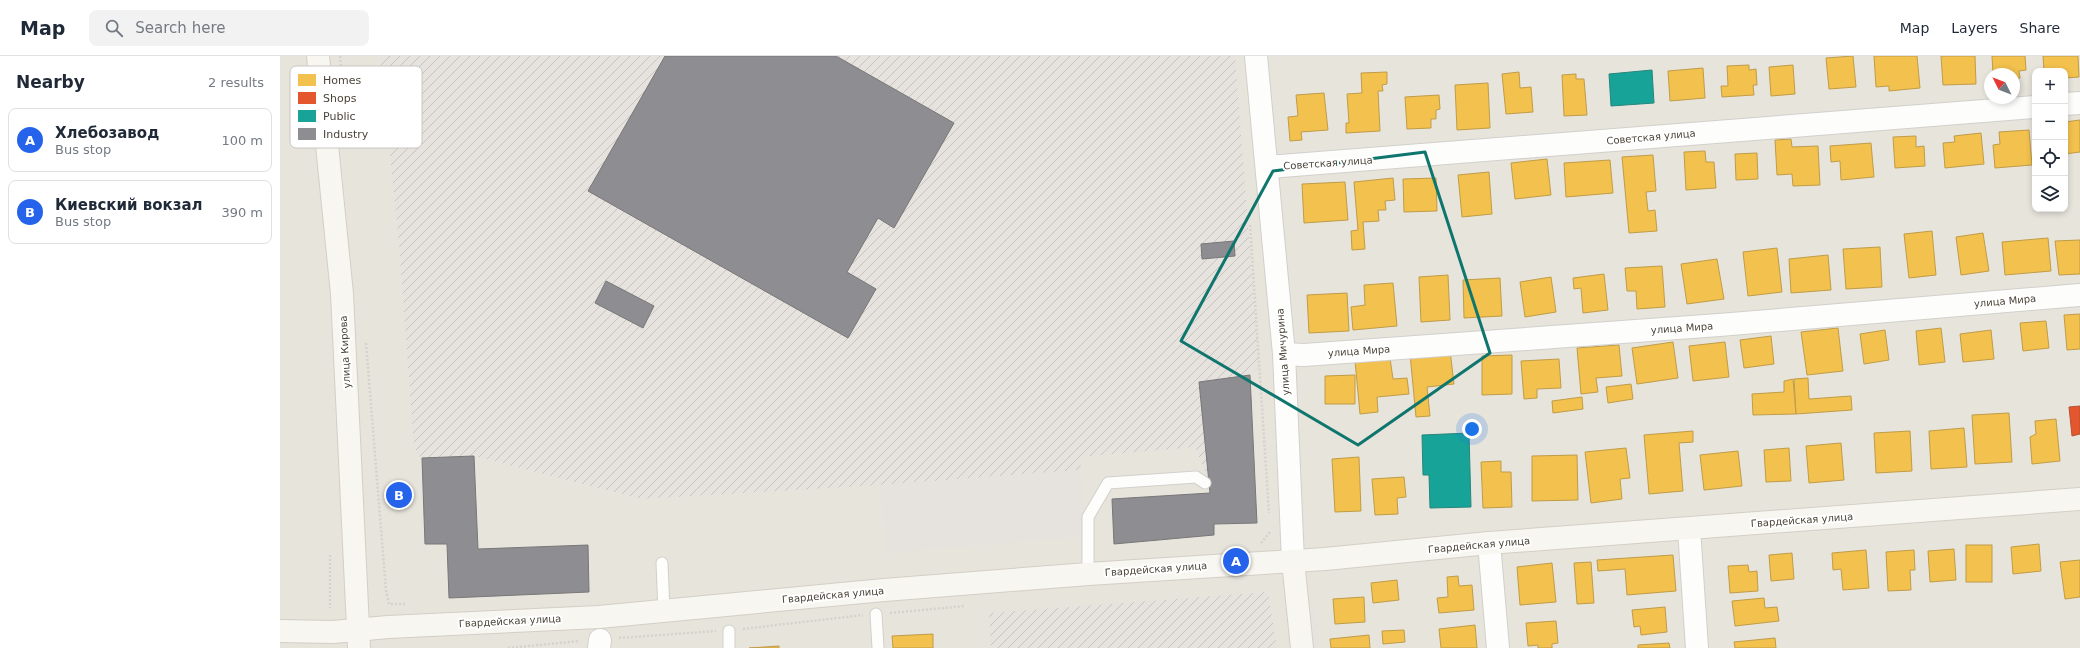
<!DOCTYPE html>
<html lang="en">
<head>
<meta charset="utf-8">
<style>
  :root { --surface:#fff; --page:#f2f2f3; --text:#1f2937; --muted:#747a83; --line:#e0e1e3; --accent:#2563eb }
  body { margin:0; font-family:"DejaVu Sans",sans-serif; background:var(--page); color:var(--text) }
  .controls { position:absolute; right:12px; top:12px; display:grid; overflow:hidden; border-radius:8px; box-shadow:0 2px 6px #0003 }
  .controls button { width:36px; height:36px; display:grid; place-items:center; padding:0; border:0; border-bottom:1px solid var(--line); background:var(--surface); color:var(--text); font:20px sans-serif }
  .compass { position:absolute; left:1704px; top:12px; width:36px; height:36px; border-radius:50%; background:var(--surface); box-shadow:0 2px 6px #0003; rotate:312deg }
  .you { position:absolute; left:1192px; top:373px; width:14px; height:14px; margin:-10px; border:3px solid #fff; border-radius:50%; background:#1a73e8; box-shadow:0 0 0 6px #1a73e833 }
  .badge { display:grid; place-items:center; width:26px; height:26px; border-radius:50%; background:var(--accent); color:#fff; font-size:13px; font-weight:700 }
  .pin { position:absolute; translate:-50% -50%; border:2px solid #fff; box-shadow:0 1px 4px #0006 }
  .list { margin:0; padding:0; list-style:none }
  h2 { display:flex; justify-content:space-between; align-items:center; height:52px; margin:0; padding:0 16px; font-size:17px }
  h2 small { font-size:13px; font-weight:400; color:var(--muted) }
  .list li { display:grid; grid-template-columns:26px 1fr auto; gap:12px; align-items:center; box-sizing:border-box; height:64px; margin:0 8px 8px; padding:0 8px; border:1px solid var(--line); border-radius:8px }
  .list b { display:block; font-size:15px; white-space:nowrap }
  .list p { margin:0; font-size:13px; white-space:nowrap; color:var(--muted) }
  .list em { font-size:13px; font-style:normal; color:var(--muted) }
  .icon { flex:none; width:22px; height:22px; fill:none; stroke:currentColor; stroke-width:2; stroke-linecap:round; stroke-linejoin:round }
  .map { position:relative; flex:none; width:1800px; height:592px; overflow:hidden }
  header { display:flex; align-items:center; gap:24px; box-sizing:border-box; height:56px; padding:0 20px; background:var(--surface); border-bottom:1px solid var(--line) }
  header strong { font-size:19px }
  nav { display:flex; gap:22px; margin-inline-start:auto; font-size:14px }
  .search { width:280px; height:36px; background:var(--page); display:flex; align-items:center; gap:10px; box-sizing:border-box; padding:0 14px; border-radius:8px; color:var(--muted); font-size:15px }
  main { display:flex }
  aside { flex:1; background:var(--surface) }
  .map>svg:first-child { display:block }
</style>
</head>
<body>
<header>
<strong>Map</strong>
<div class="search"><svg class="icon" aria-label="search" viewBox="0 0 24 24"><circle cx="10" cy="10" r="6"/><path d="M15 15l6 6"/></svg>Search here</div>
<nav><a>Map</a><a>Layers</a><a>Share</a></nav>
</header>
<main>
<aside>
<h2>Nearby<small>2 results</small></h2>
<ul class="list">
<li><span class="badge">A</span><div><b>Хлебозавод</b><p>Bus stop</p></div><em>100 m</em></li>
<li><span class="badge">B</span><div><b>Киевский вокзал</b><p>Bus stop</p></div><em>390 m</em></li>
</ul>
</aside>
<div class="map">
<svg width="1800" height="592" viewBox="0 0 1800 592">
  <defs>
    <pattern id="industrial-furrows" width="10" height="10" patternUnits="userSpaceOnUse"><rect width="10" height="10" fill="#e6e2de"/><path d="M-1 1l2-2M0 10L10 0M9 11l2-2" fill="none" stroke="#c7c3bf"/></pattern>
  </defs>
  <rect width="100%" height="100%" fill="#f4f2ee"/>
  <path fill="#e7e4dc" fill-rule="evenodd" d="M 0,0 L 1800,0 L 1800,592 L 0,592 ZM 1755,15 L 1785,15 L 1785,153 L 1755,153 ZM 1710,18 L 1734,18 L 1734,42 L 1710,42 Z"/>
  <g fill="url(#industrial-furrows)">
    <path d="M 100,0 L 955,0 L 979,311 L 970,319 L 919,326 L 929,425 L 915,391 L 800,401 L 801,414 L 600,429 L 361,443 L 194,400 L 143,402 L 143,407 L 134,390 L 119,188 Z"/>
    <path d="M 988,536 L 997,592 L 711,592 L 709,557 Z"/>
  </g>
  <g fill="#e6e3df">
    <path d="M 801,414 L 806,480 L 605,497 L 600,429 Z"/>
    <path d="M 1036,554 L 1039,592 L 1027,592 L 1024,556 Z"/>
  </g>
  <g fill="#f2c14e" stroke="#c09c48">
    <path d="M 1573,0 L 1576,31 L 1549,33 L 1546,2 Z"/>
    <path d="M 1594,0 L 1637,0 L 1640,32 L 1609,35 L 1609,30 L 1596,31 Z"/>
    <path d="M 1661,0 L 1695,0 L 1696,28 L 1663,29 Z"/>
    <path d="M 1712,0 L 1745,0 L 1746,14 L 1739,15 L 1740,22 L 1734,23 L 1734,18 L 1713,18 Z"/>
    <path d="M 1763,0 L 1798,0 L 1799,21 L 1785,22 L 1785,15 L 1764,15 Z"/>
    <path d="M 1469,9 L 1469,14 L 1476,13 L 1477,29 L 1473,29 L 1474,39 L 1442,41 L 1441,30 L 1448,30 L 1447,10 Z"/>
    <path d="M 1513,9 L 1515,38 L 1491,40 L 1489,11 Z"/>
    <path d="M 1423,12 L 1425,42 L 1390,45 L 1388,15 Z"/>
    <path d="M 1107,16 L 1107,28 L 1102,29 L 1103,35 L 1098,35 L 1100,75 L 1066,77 L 1066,67 L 1069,67 L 1067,38 L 1082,37 L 1081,17 Z"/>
    <path d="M 1239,16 L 1240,32 L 1251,31 L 1253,56 L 1226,58 L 1222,18 Z"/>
    <path d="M 1296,18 L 1296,23 L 1304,23 L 1307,59 L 1284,60 L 1282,19 Z"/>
    <path d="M 1208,27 L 1210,72 L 1177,74 L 1175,29 Z"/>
    <path d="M 1044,37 L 1048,74 L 1021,76 L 1022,84 L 1010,85 L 1008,61 L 1018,60 L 1016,39 Z"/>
    <path d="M 1159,39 L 1160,53 L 1156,54 L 1156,63 L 1151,63 L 1151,72 L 1127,73 L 1125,41 Z"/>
    <path d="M 1800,64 L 1800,96 L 1785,98 L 1785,66 Z"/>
    <path d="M 1749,74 L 1752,109 L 1715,112 L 1713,89 L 1720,88 L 1719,76 Z"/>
    <path d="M 1701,77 L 1704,108 L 1665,112 L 1663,87 L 1675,86 L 1674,80 Z"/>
    <path d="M 1636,80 L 1636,91 L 1644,90 L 1645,110 L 1615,112 L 1613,81 Z"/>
    <path d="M 1511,83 L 1512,91 L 1538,90 L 1540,129 L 1513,130 L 1512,118 L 1497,119 L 1495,84 Z"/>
    <path d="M 1591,87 L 1594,121 L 1561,124 L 1560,105 L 1551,106 L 1550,90 Z"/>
    <path d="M 1425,95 L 1426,106 L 1434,106 L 1436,132 L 1406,134 L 1404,96 Z"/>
    <path d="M 1477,97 L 1478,123 L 1456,124 L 1455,98 Z"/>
    <path d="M 1373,99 L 1376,135 L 1366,136 L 1368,155 L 1375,154 L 1377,175 L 1349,177 L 1342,101 Z"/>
    <path d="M 1267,103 L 1271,139 L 1235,143 L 1231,107 Z"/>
    <path d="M 1330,104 L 1333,137 L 1286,141 L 1284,107 Z"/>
    <path d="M 1209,116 L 1212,158 L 1182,161 L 1178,119 Z"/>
    <path d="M 1113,122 L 1115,144 L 1105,145 L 1106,154 L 1098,154 L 1099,165 L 1083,166 L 1085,193 L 1072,194 L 1071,175 L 1078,174 L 1074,126 Z"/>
    <path d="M 1156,122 L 1157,155 L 1124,156 L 1123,123 Z"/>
    <path d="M 1065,126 L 1068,164 L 1024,167 L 1022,128 Z"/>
    <path d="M 1652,175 L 1656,219 L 1629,222 L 1624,178 Z"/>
    <path d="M 1703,177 L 1709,215 L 1681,219 L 1676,181 Z"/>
    <path d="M 1768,182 L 1771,215 L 1725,219 L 1722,186 Z"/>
    <path d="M 1800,184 L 1800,218 L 1779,219 L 1775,185 Z"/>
    <path d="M 1600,191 L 1602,231 L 1566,233 L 1563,193 Z"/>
    <path d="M 1497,192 L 1502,236 L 1468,240 L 1463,196 Z"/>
    <path d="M 1548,199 L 1551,234 L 1511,237 L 1509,203 Z"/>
    <path d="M 1437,203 L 1444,243 L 1407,248 L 1401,208 Z"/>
    <path d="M 1382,210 L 1385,251 L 1357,253 L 1356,235 L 1347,235 L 1345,212 Z"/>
    <path d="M 1324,218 L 1328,254 L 1303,257 L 1301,232 L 1294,233 L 1293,222 Z"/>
    <path d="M 1168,219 L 1170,264 L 1141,266 L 1139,221 Z"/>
    <path d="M 1271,221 L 1276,256 L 1245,261 L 1240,226 Z"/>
    <path d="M 1220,222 L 1222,260 L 1184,262 L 1183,224 Z"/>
    <path d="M 1113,227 L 1117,270 L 1073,274 L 1071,251 L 1085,249 L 1084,229 Z"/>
    <path d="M 1067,237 L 1069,275 L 1029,277 L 1027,239 Z"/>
    <path d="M 1800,258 L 1800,293 L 1787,294 L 1784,259 Z"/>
    <path d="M 1766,265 L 1769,292 L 1743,295 L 1740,267 Z"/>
    <path d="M 1558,272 L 1563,315 L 1527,319 L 1521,276 Z"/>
    <path d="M 1661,272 L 1665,306 L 1639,309 L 1636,275 Z"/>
    <path d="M 1605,274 L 1609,304 L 1584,308 L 1580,278 Z"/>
    <path d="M 1711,274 L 1714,303 L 1683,306 L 1680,278 Z"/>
    <path d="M 1491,280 L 1494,308 L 1464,312 L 1460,284 Z"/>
    <path d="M 1393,286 L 1398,322 L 1357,328 L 1352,292 Z"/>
    <path d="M 1445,286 L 1449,321 L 1413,325 L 1409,290 Z"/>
    <path d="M 1339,289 L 1342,320 L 1316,322 L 1318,336 L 1301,338 L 1297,292 Z"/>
    <path d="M 1170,294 L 1174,328 L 1147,331 L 1150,360 L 1136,361 L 1130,298 Z"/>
    <path d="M 1232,299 L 1232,338 L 1202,339 L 1202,300 Z"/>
    <path d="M 1110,302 L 1113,323 L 1127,322 L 1129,338 L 1097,341 L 1098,356 L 1080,358 L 1075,305 Z"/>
    <path d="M 1279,303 L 1281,332 L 1257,333 L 1257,342 L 1244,343 L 1241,305 Z"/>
    <path d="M 1075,319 L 1075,348 L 1045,348 L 1045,320 Z"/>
    <path d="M 1528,322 L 1529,343 L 1571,340 L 1572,354 L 1516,358 L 1514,323 Z"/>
    <path d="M 1513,323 L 1516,358 L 1473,359 L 1472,338 L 1504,336 L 1504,325 Z"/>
    <path d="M 1351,328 L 1353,343 L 1328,347 L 1326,331 Z"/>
    <path d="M 1302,341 L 1303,353 L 1273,357 L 1272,345 Z"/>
    <path d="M 1729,357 L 1732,406 L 1695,408 L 1692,359 Z"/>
    <path d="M 1776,363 L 1780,405 L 1752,408 L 1750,381 L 1756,378 L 1755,365 Z"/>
    <path d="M 1684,372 L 1687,411 L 1651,413 L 1649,375 Z"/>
    <path d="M 1413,375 L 1413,386 L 1399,387 L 1403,435 L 1369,438 L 1364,379 Z"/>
    <path d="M 1630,375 L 1632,415 L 1596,417 L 1594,377 Z"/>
    <path d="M 1561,387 L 1564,424 L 1529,427 L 1526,390 Z"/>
    <path d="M 1346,392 L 1350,422 L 1340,423 L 1342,443 L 1311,447 L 1305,396 Z"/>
    <path d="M 1509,392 L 1511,425 L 1486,426 L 1484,394 Z"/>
    <path d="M 1458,395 L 1462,430 L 1424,434 L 1420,399 Z"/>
    <path d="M 1297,399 L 1298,444 L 1252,445 L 1252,400 Z"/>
    <path d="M 1079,401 L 1081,455 L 1055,456 L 1052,403 Z"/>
    <path d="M 1221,405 L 1221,416 L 1231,416 L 1232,451 L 1203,452 L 1201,406 Z"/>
    <path d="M 1124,421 L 1126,441 L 1117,442 L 1118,458 L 1095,459 L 1092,423 Z"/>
    <path d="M 1759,488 L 1761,515 L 1733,518 L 1731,491 Z"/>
    <rect x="1686" y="489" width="26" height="37"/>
    <path d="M 1674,493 L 1676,524 L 1650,526 L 1648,495 Z"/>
    <path d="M 1586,494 L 1589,532 L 1563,534 L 1561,513 L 1553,514 L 1552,497 Z"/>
    <path d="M 1634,494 L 1635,514 L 1630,514 L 1631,534 L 1608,535 L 1606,496 Z"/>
    <path d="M 1512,497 L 1514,523 L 1491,525 L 1489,499 Z"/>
    <path d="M 1393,499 L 1396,535 L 1347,539 L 1345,513 L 1318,515 L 1317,504 Z"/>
    <path d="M 1800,504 L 1800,541 L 1785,543 L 1780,506 Z"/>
    <path d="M 1311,506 L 1314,547 L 1297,548 L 1294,507 Z"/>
    <path d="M 1272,507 L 1276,546 L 1240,549 L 1237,511 Z"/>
    <path d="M 1468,509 L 1469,516 L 1477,515 L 1478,535 L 1450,537 L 1448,510 Z"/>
    <path d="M 1178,520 L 1179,530 L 1192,529 L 1194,554 L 1159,557 L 1157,542 L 1168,541 L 1167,521 Z"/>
    <path d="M 1117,524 L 1119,544 L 1093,547 L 1091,527 Z"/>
    <path d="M 1084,541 L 1085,566 L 1055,568 L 1053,543 Z"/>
    <path d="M 1484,542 L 1485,552 L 1497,551 L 1499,565 L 1455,570 L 1452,545 Z"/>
    <path d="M 1385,551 L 1387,576 L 1361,579 L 1360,570 L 1354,571 L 1352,554 Z"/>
    <path d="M 1276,565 L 1278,587 L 1272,588 L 1272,592 L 1258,592 L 1258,589 L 1248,590 L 1246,567 Z"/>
    <path d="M 1195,569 L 1197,592 L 1161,592 L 1159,573 Z"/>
    <path d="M 1124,574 L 1125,586 L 1103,588 L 1102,575 Z"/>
    <path d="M 653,578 L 653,592 L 613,592 L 612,580 Z"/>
    <path d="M 1089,579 L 1090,592 L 1051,592 L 1050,583 Z"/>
    <path d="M 1495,582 L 1496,592 L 1455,592 L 1454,586 Z"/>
    <path d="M 1389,587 L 1390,592 L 1358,592 L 1358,589 Z"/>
    <path d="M 499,590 L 499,592 L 469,592 Z"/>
  </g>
  <path fill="#e4572e" stroke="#b65131" d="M 1800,350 L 1800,378 L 1792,380 L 1789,351 Z"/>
  <g fill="#17a398" stroke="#27867c">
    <path d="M 1372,14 L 1374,47 L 1331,50 L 1329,18 Z"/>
    <path d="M 1189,377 L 1191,451 L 1150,452 L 1149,419 L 1143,419 L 1142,379 Z"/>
  </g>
  <g fill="#8d8d92" stroke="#797777">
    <path d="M 385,0 L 556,0 L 674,67 L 614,172 L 598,162 L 567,216 L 596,233 L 568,282 L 308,135 Z"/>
    <path d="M 954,185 L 955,200 L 922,203 L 921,188 Z"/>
    <path d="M 326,225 L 374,250 L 363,272 L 315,247 Z"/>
    <path d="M 970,319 L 977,467 L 934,468 L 934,479 L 834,488 L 832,443 L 930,437 L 919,326 Z"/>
    <path d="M 194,400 L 198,493 L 308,489 L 309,536 L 169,542 L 167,488 L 145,488 L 142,402 Z"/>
  </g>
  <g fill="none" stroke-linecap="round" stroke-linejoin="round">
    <defs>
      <g id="lane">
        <path d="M 382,507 L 384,555"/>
        <path d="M 808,518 L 808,461 L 828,427 L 916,421 L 925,427"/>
        <path d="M 596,558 L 598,592"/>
        <path d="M 449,575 L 449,592"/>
      </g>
      <g id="street">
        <path d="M 976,0 L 1004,298 L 1013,505"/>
        <path d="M 1785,48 L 1800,47"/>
        <path d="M 988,111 L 1755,51"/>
        <path d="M 1004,298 L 1024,299 L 1439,269 L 1800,239"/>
        <path d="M 1409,473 L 1417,592"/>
        <path d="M 1209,487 L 1218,592"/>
        <path d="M 319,592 L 320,584"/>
      </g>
      <g id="secondary">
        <path d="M 38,0 L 62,238 L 79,592"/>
        <path d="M 1013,505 L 1022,592"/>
        <path d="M 0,575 L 53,576 L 108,571 L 319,561 L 604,534 L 808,518 L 1045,503 L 1209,487 L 1800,443"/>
      </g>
    </defs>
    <use href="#lane" stroke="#d2d0cb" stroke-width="13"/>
    <use href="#street" stroke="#d2d0cb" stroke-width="24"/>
    <use href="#secondary" stroke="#d3cfc5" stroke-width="24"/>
    <g stroke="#d3d2cc" stroke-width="2.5" stroke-dasharray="2 2" stroke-linecap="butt">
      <path d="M 60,0 L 63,25"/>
      <path d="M 970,169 L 989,457"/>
      <path d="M 86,287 L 106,535 L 109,548 L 127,548"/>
      <path d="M 981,487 L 990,476"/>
      <path d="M 50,499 L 50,552"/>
      <path d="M 610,557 L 685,550"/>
      <path d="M 463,573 L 583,559"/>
      <path d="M 339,582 L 436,575"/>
      <path d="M 228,592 L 300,585"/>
    </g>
    <use href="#lane" stroke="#fdfdfc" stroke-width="11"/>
    <use href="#street" stroke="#fdfdfc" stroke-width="22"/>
    <use href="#secondary" stroke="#f7f6f1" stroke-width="22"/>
  </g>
  <path fill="none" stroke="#0f766e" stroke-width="3" stroke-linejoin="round" d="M 1145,96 L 1210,297 L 1078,389 L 901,285 L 993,115 Z"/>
  <g text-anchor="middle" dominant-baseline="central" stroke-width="4" stroke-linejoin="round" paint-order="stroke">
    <g font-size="10" fill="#4b4439" stroke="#fff">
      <text transform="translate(1371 81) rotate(-5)">Советская улица</text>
      <text transform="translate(1048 107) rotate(-4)">Советская улица</text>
      <text transform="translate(1725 245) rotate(-5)">улица Мира</text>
      <text transform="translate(1402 272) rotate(-4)">улица Мира</text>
      <text transform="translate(1079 295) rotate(-4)">улица Мира</text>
      <text transform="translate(65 296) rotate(-93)">улица Кирова</text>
      <text transform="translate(1003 296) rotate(-94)">улица Мичурина</text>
      <text transform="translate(1522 464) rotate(-4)">Гвардейская улица</text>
      <text transform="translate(1199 489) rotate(-5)">Гвардейская улица</text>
      <text transform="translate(876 513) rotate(-4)">Гвардейская улица</text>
      <text transform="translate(553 539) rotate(-5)">Гвардейская улица</text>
      <text transform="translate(230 565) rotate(-3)">Гвардейская улица</text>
    </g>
  </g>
  <rect x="10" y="10" width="132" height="82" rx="6" fill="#fff" stroke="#c9c7c4" stroke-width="1"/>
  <rect x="18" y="18" width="18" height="12" fill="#f2c14e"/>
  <rect x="18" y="36" width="18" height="12" fill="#e4572e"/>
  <rect x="18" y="54" width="18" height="12" fill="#17a398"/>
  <rect x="18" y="72" width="18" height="12" fill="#8d8d92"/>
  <g font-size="11" fill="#4b4439">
    <text x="43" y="28">Homes</text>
    <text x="43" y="46">Shops</text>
    <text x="43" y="64">Public</text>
    <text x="43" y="82">Industry</text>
  </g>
</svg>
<div class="controls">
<button>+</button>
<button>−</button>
<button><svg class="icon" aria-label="locate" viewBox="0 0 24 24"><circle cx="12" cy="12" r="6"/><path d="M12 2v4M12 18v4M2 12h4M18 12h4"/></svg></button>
<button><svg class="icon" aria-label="layers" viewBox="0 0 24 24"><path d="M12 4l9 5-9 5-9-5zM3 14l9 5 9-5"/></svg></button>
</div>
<svg class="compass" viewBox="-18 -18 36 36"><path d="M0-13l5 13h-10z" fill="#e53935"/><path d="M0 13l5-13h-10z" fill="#747a83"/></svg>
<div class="you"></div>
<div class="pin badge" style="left:956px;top:505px">A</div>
<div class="pin badge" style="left:119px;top:439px">B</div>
</div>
</main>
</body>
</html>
